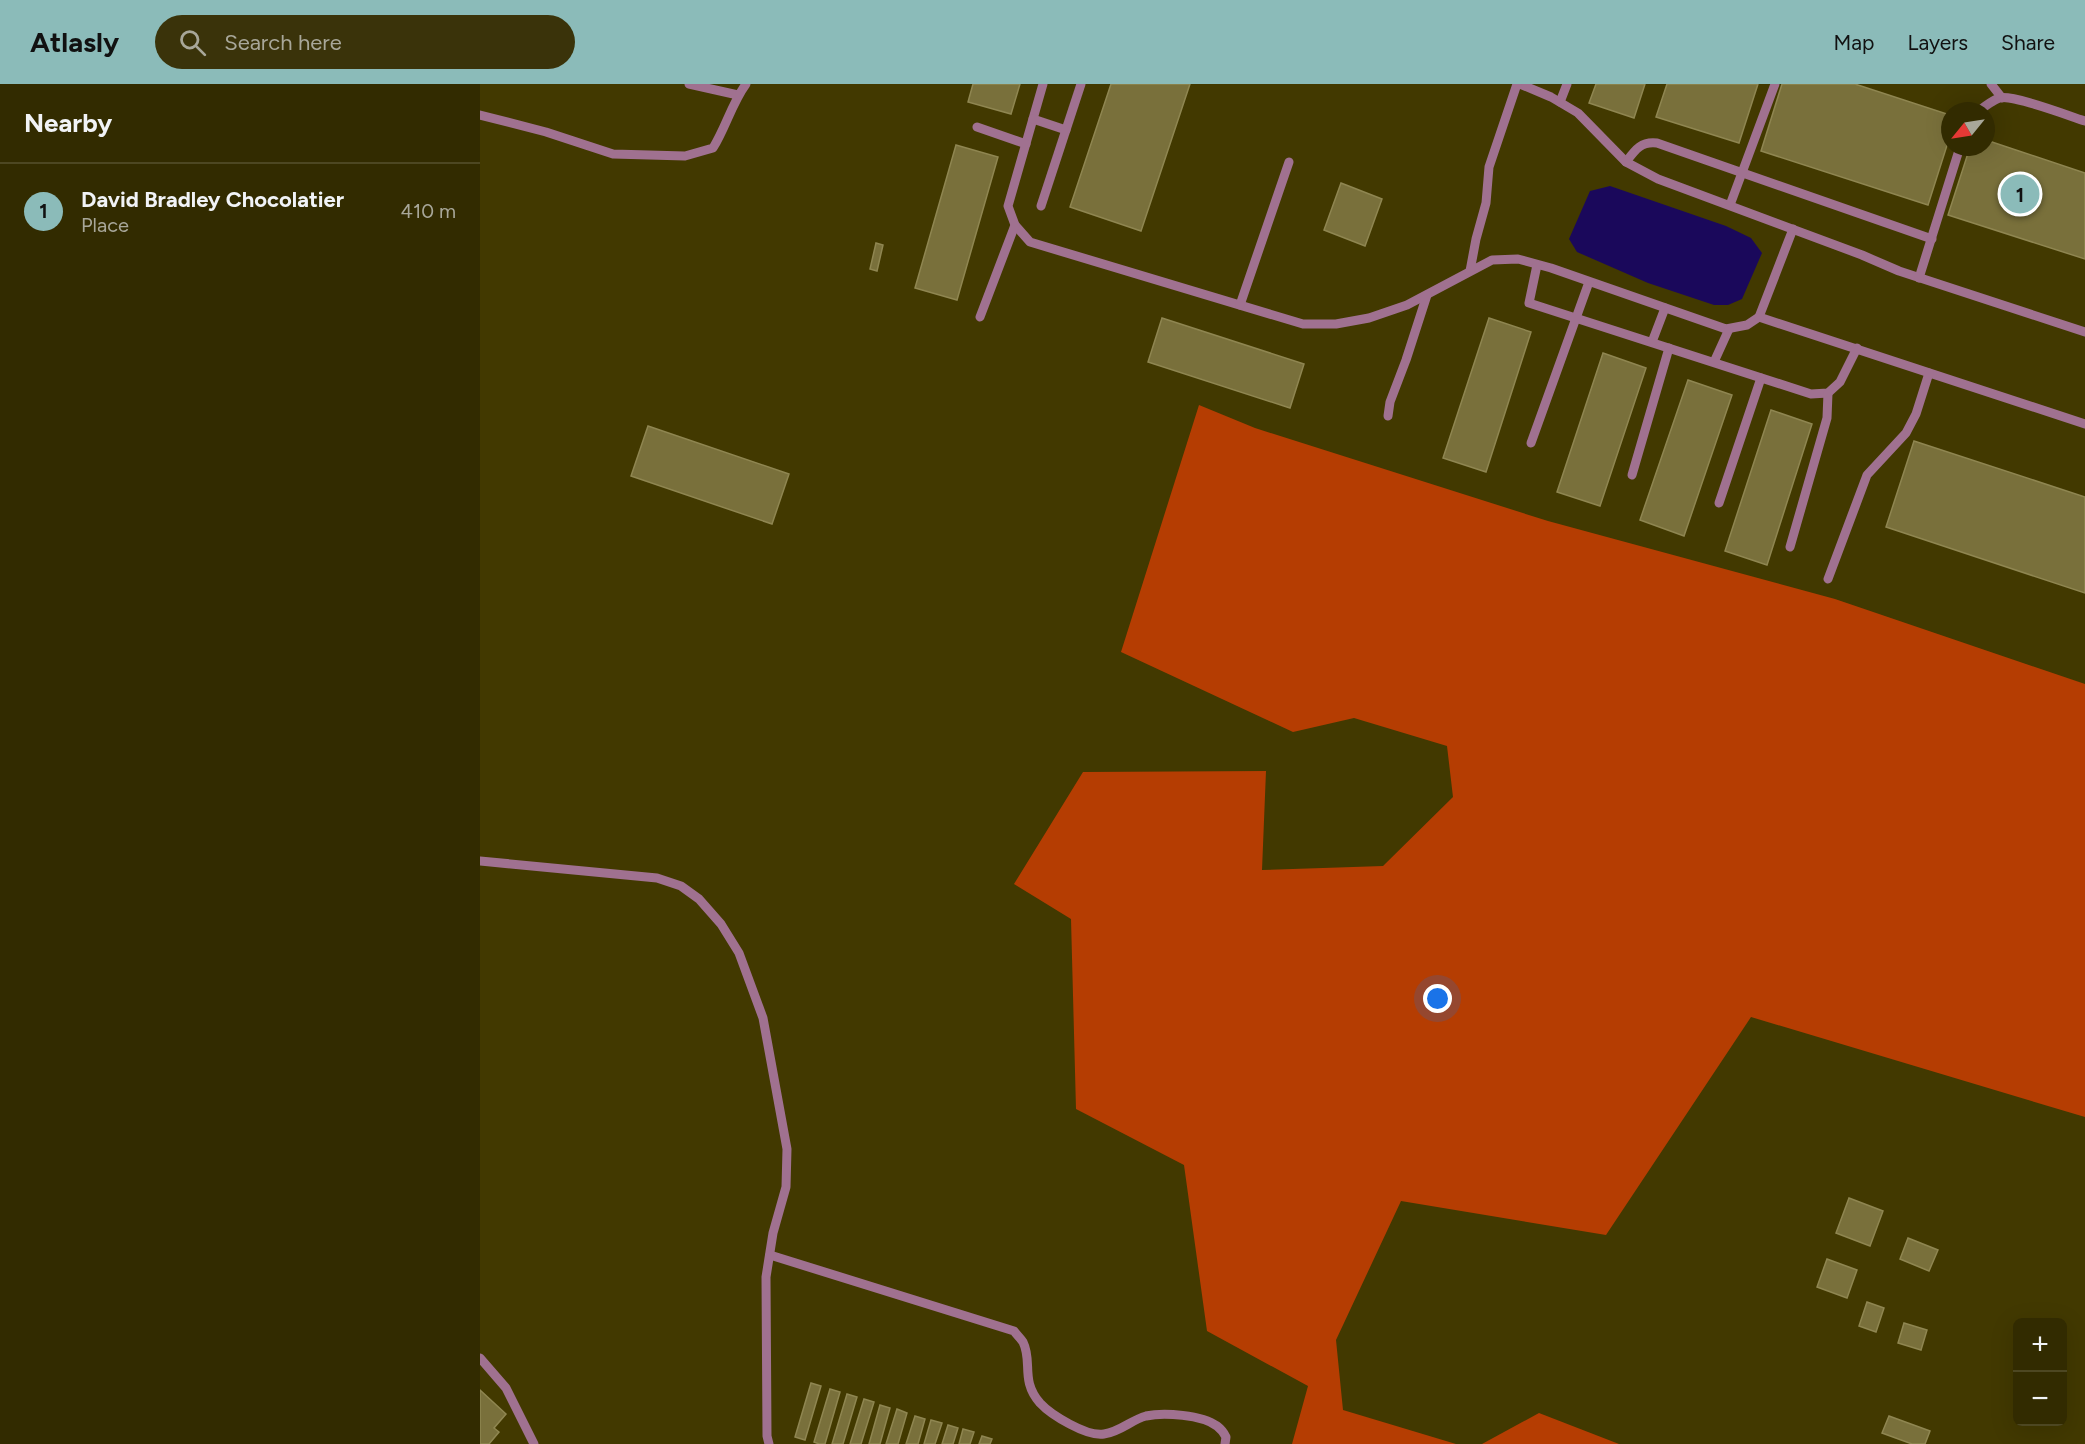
<!DOCTYPE html>
<html lang="en">
<head>
<meta charset="utf-8">
<style>
  :root { --surface:#322b00; --page:#3a330a; --text:#f1f3f6; --muted:#a8a799; --line:#4d4722; --accent:#8bbbb9 }
  body { margin:0; font-family:Figtree,sans-serif; background:var(--page); color:var(--text) }
  .controls { position:absolute; right:18px; bottom:18px; display:grid; overflow:hidden; border-radius:9px; box-shadow:0 6px 24px #0002 }
  .controls button { width:54px; height:54px; display:grid; place-items:center; padding:0; border:0; border-bottom:2px solid var(--line); background:var(--surface); color:var(--text); font:30px sans-serif }
  .compass { position:absolute; left:1461px; top:18px; width:54px; height:54px; border-radius:50%; background:var(--surface); box-shadow:0 6px 24px #0002; rotate:240deg }
  .you { position:absolute; left:958px; top:915px; width:21px; height:21px; margin:-15px; border:4px solid #fff; border-radius:50%; background:#1a73e8; box-shadow:0 0 0 9px #1a73e833 }
  .badge { display:grid; place-items:center; width:39px; height:39px; border-radius:50%; background:var(--accent); color:#111; font-size:20px; font-weight:700 }
  .pin { position:absolute; translate:-50% -50%; border:3px solid #fff; box-shadow:0 2px 6px #0006 }
  .list { margin:0; padding:0; list-style:none }
  h2 { display:flex; justify-content:space-between; align-items:center; height:78px; margin:0; padding:0 24px; font-size:26px }
  h2 small { font-size:20px; font-weight:400; color:var(--muted) }
  .list li { display:grid; grid-template-columns:39px 1fr auto; gap:18px; align-items:center; box-sizing:border-box; height:96px; padding:0 24px; border-top:2px solid var(--line) }
  .list b { display:block; font-size:22px; white-space:nowrap }
  .list p { margin:0; font-size:20px; white-space:nowrap; color:var(--muted) }
  .list em { font-size:20px; font-style:normal; color:var(--muted) }
  .icon { flex:none; width:33px; height:33px; fill:none; stroke:currentColor; stroke-width:2; stroke-linecap:round; stroke-linejoin:round }
  .map { position:relative; flex:none; width:1605px; height:1360px; overflow:hidden }
  header { display:flex; align-items:center; gap:36px; box-sizing:border-box; height:84px; padding:0 30px; background:var(--accent); color:#111 }
  header strong { font-size:28px }
  nav { display:flex; gap:33px; margin-inline-start:auto; font-size:21px }
  .search { width:420px; height:54px; background:var(--page); display:flex; align-items:center; gap:15px; box-sizing:border-box; padding:0 21px; border-radius:33px; color:var(--muted); font-size:22px }
  main { display:flex }
  aside { flex:1; background:var(--surface) }
  .map>svg:first-child { display:block }
</style>
</head>
<body>
<header>
<strong>Atlasly</strong>
<div class="search"><svg class="icon" aria-label="search" viewBox="0 0 24 24"><circle cx="10" cy="10" r="6"/><path d="M15 15l6 6"/></svg>Search here</div>
<nav><a>Map</a><a>Layers</a><a>Share</a></nav>
</header>
<main>
<aside>
<h2>Nearby<small></small></h2>
<ul class="list">
<li><span class="badge">1</span><div><b>David Bradley Chocolatier</b><p>Place</p></div><em>410 m</em></li>
</ul>
</aside>
<div class="map">
<svg width="1605" height="1360" viewBox="0 0 1605 1360">
  <rect width="100%" height="100%" fill="#423900"/>
  <g fill="#b53d02">
    <path d="M 719,321 L 775,344 L 1068,437 L 1355,515 L 1605,600 L 1605,1033 L 1271,933 L 1126,1151 L 921,1117 L 856,1256 L 863,1326 L 976,1360 L 812,1360 L 828,1302 L 727,1247 L 704,1081 L 596,1025 L 591,835 L 534,800 L 603,688 L 786,687 L 782,786 L 903,782 L 973,713 L 967,662 L 874,634 L 813,648 L 641,568 Z"/>
    <path d="M 1059,1329 L 1139,1360 L 1002,1360 Z"/>
  </g>
  <path fill="#1a085b" d="M 1130,102 L 1246,142 L 1271,154 L 1282,169 L 1262,215 L 1248,221 L 1234,221 L 1168,199 L 1097,168 L 1089,155 L 1110,107 Z"/>
  <g fill="#79703b" stroke="#8f8651" stroke-width="1.5">
    <path d="M 493,0 L 540,0 L 531,30 L 488,18 Z"/>
    <path d="M 631,0 L 710,0 L 661,147 L 590,123 Z"/>
    <path d="M 1116,0 L 1165,0 L 1154,34 L 1109,19 Z"/>
    <path d="M 1187,0 L 1278,0 L 1259,59 L 1176,33 Z"/>
    <path d="M 1302,0 L 1375,0 L 1470,31 L 1470,52 L 1448,121 L 1281,67 Z"/>
    <path d="M 1506,56 L 1605,89 L 1605,175 L 1468,131 L 1490,63 L 1506,63 Z"/>
    <path d="M 476,61 L 518,73 L 477,216 L 435,204 Z"/>
    <path d="M 861,99 L 902,115 L 885,162 L 844,146 Z"/>
    <path d="M 396,159 L 403,161 L 397,187 L 390,185 Z"/>
    <path d="M 682,234 L 824,280 L 810,324 L 668,278 Z"/>
    <path d="M 1009,234 L 1051,248 L 1006,388 L 963,374 Z"/>
    <path d="M 1123,269 L 1166,284 L 1120,422 L 1077,408 Z"/>
    <path d="M 1208,296 L 1252,311 L 1204,452 L 1160,436 Z"/>
    <path d="M 1291,326 L 1332,340 L 1287,481 L 1245,467 Z"/>
    <path d="M 168,342 L 309,390 L 292,440 L 151,392 Z"/>
    <path d="M 1434,357 L 1605,413 L 1605,509 L 1406,443 Z"/>
    <path d="M 1369,1114 L 1403,1127 L 1390,1162 L 1356,1149 Z"/>
    <path d="M 1428,1154 L 1458,1166 L 1449,1187 L 1420,1175 Z"/>
    <path d="M 1347,1175 L 1377,1186 L 1367,1214 L 1337,1203 Z"/>
    <path d="M 1387,1218 L 1404,1224 L 1396,1248 L 1379,1242 Z"/>
    <path d="M 1424,1239 L 1447,1246 L 1441,1266 L 1418,1259 Z"/>
    <path d="M 331,1299 L 341,1302 L 325,1356 L 315,1353 Z"/>
    <path d="M 350,1305 L 360,1308 L 345,1360 L 339,1360 L 334,1358 Z"/>
    <path d="M 0,1306 L 26,1330 L 14,1344 L 19,1348 L 9,1360 L 0,1360 Z"/>
    <path d="M 367,1310 L 377,1313 L 363,1360 L 352,1360 Z"/>
    <path d="M 384,1315 L 394,1318 L 381,1360 L 370,1360 Z"/>
    <path d="M 400,1321 L 410,1324 L 400,1360 L 389,1360 Z"/>
    <path d="M 417,1325 L 427,1329 L 418,1360 L 406,1360 Z"/>
    <path d="M 435,1332 L 445,1335 L 438,1360 L 426,1360 Z"/>
    <path d="M 1409,1332 L 1450,1347 L 1445,1360 L 1432,1360 L 1402,1349 Z"/>
    <path d="M 451,1336 L 462,1339 L 455,1360 L 444,1360 Z"/>
    <path d="M 468,1341 L 478,1344 L 473,1360 L 462,1360 Z"/>
    <path d="M 483,1345 L 494,1348 L 490,1360 L 479,1360 Z"/>
    <path d="M 502,1352 L 512,1355 L 510,1360 L 499,1360 Z"/>
  </g>
  <g fill="none" stroke-linecap="round" stroke-linejoin="round">
    <g stroke="#a07190" stroke-width="9">
      <path d="M 209,0 L 258,11"/>
      <path d="M 563,0 L 528,122 L 535,141 L 550,158 L 823,240 L 856,240 L 889,234 L 927,221 L 1012,176 L 1038,175 L 1071,184 L 1246,245 L 1267,241 L 1279,233 L 1605,340"/>
      <path d="M 1040,0 L 1071,13 L 1098,29 L 1146,78 L 1178,95 L 1382,171 L 1419,187 L 1605,248"/>
      <path d="M 1511,0 L 1522,14"/>
      <path d="M 1080,18 L 1087,0"/>
      <path d="M 1499,27 C 1505,22 1512,17 1519,14 C 1532,10 1589,32 1605,37"/>
      <path d="M 0,31 L 66,48 L 133,70 L 205,72 L 233,64 C 246,43 252,19 266,0"/>
      <path d="M 553,35 L 586,46"/>
      <path d="M 497,43 L 546,60"/>
      <path d="M 1146,78 C 1155,66 1161,57 1177,59 L 1452,155"/>
      <path d="M 1250,121 L 1295,0"/>
      <path d="M 561,122 L 601,0"/>
      <path d="M 1057,181 L 1049,219 L 1331,310 L 1348,309 L 1360,298 L 1377,264"/>
      <path d="M 990,187 L 996,155 L 1006,119 L 1009,83 L 1037,0"/>
      <path d="M 1439,194 L 1480,63"/>
      <path d="M 760,221 L 809,78"/>
      <path d="M 500,233 L 535,141"/>
      <path d="M 1279,233 L 1313,145"/>
      <path d="M 1172,258 L 1185,224"/>
      <path d="M 1234,278 L 1249,245"/>
      <path d="M 908,332 L 910,318 L 926,276 L 947,211"/>
      <path d="M 1051,359 L 1109,198"/>
      <path d="M 1152,391 L 1189,264"/>
      <path d="M 1239,419 L 1281,294"/>
      <path d="M 1310,463 L 1347,334 L 1348,309"/>
      <path d="M 1348,495 L 1387,391 L 1426,349 L 1436,330 L 1449,289"/>
      <path d="M 0,777 L 177,794 L 201,802 L 219,815 L 241,840 L 259,869 L 283,934 L 307,1065 L 306,1103 L 293,1149 L 286,1193 L 287,1352 L 289,1360"/>
      <path d="M 290,1171 L 534,1247 C 537,1251 541,1255 543,1258 C 553,1278 540,1296 560,1319 C 571,1331 607,1353 624,1350 C 640,1348 651,1336 666,1332 C 684,1328 722,1331 737,1342 C 741,1345 744,1349 746,1353 L 745,1360"/>
      <path d="M 0,1274 L 26,1304 L 54,1360"/>
    </g>
  </g>
</svg>
<div class="controls">
<button>+</button>
<button>−</button>
</div>
<svg class="compass" viewBox="-18 -18 36 36"><path d="M0-13l5 13h-10z" fill="#e53935"/><path d="M0 13l5-13h-10z" fill="#a8a799"/></svg>
<div class="you"></div>
<div class="pin badge" style="left:1540px;top:110px">1</div>
</div>
</main>
</body>
</html>
